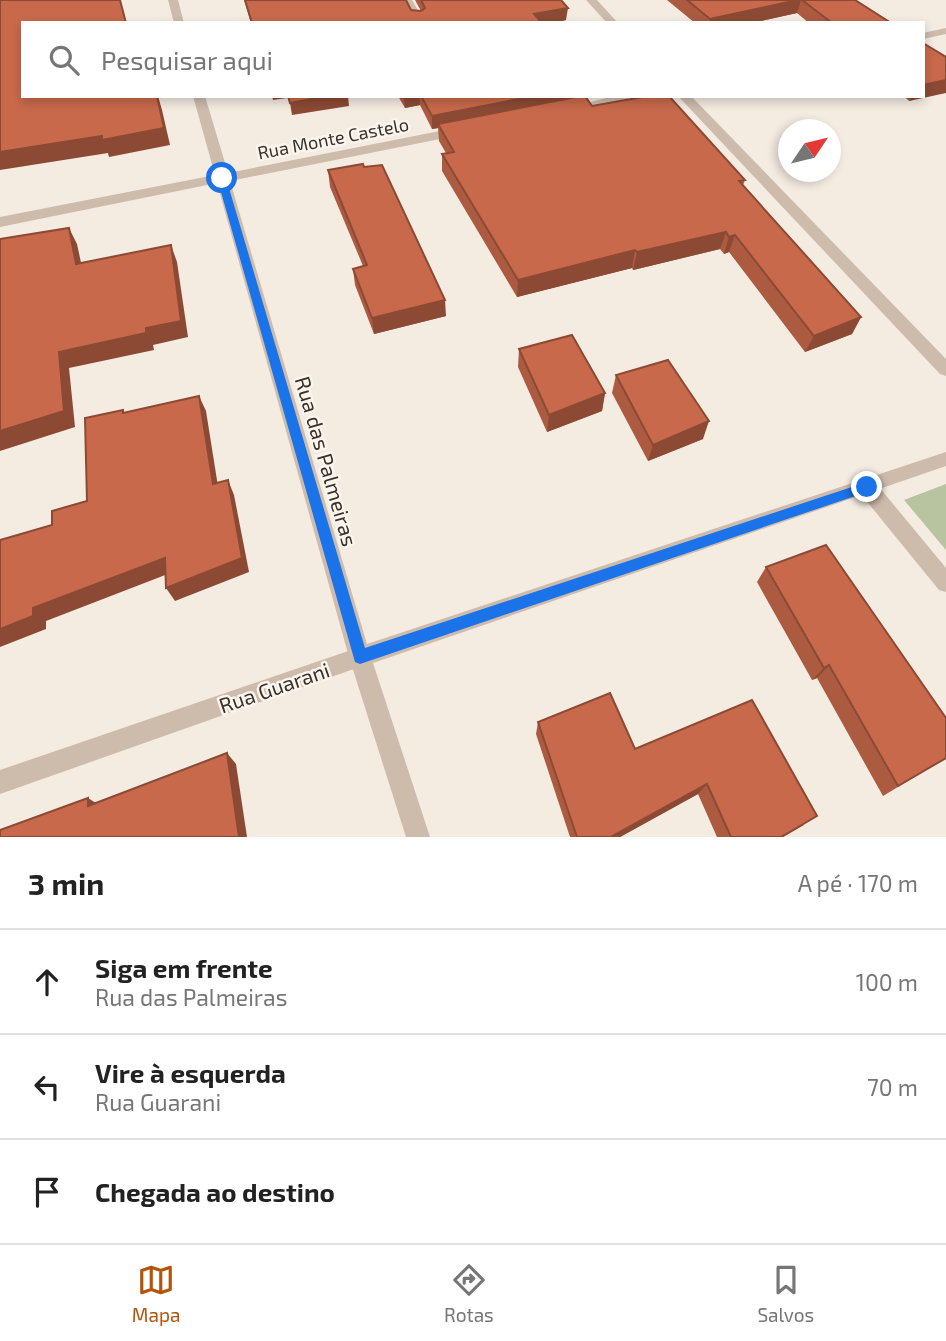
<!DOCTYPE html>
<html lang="pt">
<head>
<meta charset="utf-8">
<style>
  :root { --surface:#fff; --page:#f6f6f6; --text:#222; --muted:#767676; --line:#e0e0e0; --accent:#b45309 }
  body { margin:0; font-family:"Exo 2",sans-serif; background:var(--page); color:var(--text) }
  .compass { position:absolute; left:778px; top:119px; width:63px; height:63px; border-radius:50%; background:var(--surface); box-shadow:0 4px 10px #0003; rotate:55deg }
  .stop { position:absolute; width:21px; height:21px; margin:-16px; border:5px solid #1a73e8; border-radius:50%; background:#fff }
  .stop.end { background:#1a73e8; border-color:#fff; box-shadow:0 2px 7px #0008 }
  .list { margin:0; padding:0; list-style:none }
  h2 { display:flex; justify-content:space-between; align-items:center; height:91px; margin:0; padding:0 28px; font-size:30px }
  h2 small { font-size:23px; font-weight:400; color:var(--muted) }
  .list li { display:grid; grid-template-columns:46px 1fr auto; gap:21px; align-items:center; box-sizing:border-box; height:105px; padding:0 28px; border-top:2px solid var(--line) }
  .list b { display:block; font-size:26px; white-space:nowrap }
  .list p { margin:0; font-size:23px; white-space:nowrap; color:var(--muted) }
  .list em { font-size:23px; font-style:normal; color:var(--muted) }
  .icon { flex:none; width:38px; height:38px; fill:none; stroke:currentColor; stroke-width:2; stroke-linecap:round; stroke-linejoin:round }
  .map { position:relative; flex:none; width:946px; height:837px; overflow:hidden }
  .search { position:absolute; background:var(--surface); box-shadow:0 4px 10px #0003; left:21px; right:21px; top:21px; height:77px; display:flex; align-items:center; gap:18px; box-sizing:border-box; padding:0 24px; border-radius:0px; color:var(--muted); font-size:26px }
  .sheet { height:406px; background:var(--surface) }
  nav { display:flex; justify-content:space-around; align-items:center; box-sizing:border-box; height:98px; border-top:2px solid var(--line); background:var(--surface); font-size:19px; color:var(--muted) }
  nav a { display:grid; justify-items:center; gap:4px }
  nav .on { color:var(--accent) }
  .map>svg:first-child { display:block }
</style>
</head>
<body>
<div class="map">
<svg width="946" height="837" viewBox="0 0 946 837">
  <rect width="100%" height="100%" fill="#f4ebe1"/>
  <path fill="#b8c4a0" d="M 946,484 L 946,550 L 904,500 Z"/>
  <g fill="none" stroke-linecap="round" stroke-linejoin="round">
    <path fill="#cdbbac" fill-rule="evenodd" d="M 402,0 L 412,0 L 423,19 L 422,21 L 414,21 Z"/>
    <g fill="#cdbbac" fill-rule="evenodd">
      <path d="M 586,0 L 597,0 L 618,23 L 607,23 Z"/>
      <path d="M 678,96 L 691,96 L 946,359 L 946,376 L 940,374 Z"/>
      <path d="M 867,479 L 874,481 L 946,568 L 946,592 L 939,590 L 860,493 L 858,487 L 860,481 Z"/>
      <path d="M 360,647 L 368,650 L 371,657 L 368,664 L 0,794 L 0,770 Z"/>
    </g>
    <g fill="#cdbbac" fill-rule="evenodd">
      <path d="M 168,0 L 178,0 L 184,23 L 174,23 Z"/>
      <path d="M 946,28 L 946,34 L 923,39 L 923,33 Z"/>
      <path d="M 193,96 L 205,96 L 228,173 L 460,127 L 466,131 L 460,135 L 230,181 L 367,644 L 946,452 L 946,466 L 373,663 L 430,837 L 406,837 L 349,657 L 217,183 L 0,227 L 0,217 L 215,175 Z"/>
      <path d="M 614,96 L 638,96 L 570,113 L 564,109 Z"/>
    </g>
  </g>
  <g fill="#ac5a40">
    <path d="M 244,0 L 406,0 L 411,10 L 421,11 L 415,0 L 561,0 L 566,20 L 553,23 L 251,23 Z"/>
    <path d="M 667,0 L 855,0 L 891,23 L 809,23 L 797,13 L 752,23 L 695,23 Z"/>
    <path d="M 398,96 L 575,96 L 575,97 L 745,180 L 743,185 L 861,317 L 852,334 L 805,352 L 729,252 L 724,254 L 720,249 L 633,270 L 632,268 L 517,297 L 442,171 L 442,154 L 446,153 L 439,141 L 438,128 L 432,129 L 420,105 L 405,108 Z"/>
    <path d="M 904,96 L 923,96 L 909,101 Z"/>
    <path d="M 364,167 L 446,316 L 374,334 L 355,285 L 353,269 L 363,266 L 330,187 L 328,170 Z"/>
    <path d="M 519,349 L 605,393 L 602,411 L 547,432 L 518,367 Z"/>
    <path d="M 616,375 L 703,439 L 648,461 L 612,393 Z"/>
    <path d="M 766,567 L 946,758 L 883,796 L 817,678 L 812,680 L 757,582 Z"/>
    <path d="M 538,722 L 635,749 L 804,825 L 783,837 L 717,837 L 698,794 L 620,837 L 570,837 L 536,734 Z"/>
  </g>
  <g fill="#8c4a34">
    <path d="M 798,0 L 801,0 L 797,13 L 752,23 L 709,23 L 710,19 Z"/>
    <path d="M 568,8 L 566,20 L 552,23 L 534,23 L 534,14 Z"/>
    <path d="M 946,80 L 946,93 L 909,101 L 911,96 L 923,96 L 923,85 Z"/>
    <path d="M 158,96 L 162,110 L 170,145 L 109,157 L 108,153 L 0,170 L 0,152 Z"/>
    <path d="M 272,96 L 287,96 L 287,98 L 273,100 Z"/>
    <path d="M 329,96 L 348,96 L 349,106 L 292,115 L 290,103 Z"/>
    <path d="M 404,96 L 419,96 L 420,105 L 405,108 Z"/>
    <path d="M 534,96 L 575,96 L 574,101 L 438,124 L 438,128 L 432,129 L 432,116 Z"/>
    <path d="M 69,228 L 77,244 L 85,281 L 76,264 Z"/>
    <path d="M 726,232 L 720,249 L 633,270 L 637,252 Z"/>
    <path d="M 735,235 L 729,252 L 724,254 L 729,237 Z"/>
    <path d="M 171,245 L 177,262 L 188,337 L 153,345 L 154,350 L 69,368 L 75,427 L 0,451 L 0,431 L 59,352 L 146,328 Z"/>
    <path d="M 635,250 L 632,268 L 517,297 L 518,280 Z"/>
    <path d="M 445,300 L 446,316 L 374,334 L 372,318 Z"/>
    <path d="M 861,317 L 852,334 L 805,352 L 814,336 Z"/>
    <path d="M 605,393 L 602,411 L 547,432 L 549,415 Z"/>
    <path d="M 199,396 L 206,411 L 220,499 L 213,484 Z"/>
    <path d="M 709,421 L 703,439 L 648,461 L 653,445 Z"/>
    <path d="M 228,480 L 234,495 L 249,572 L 175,601 L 166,588 Z"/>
    <path d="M 165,558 L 173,572 L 46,621 L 46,629 L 0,647 L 0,629 L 33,608 Z"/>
    <path d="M 829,665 L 817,678 L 812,680 L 824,668 Z"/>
    <path d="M 227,753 L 236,764 L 247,837 L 239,837 Z"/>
    <path d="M 707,784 L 698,794 L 620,837 L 611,837 Z"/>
    <path d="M 88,798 L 102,807 L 88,806 Z"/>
  </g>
  <g fill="#c8694b" stroke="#8c4a34" stroke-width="2">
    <path d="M 0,0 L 120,0 L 126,23 L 23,23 L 23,96 L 157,96 L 164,128 L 102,140 L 102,136 L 0,152 Z"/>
    <path d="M 245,0 L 406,0 L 411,10 L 421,11 L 425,8 L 421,0 L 561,0 L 568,8 L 534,14 L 542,23 L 252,23 Z"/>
    <path d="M 687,0 L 798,0 L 710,19 Z"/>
    <path d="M 802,0 L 855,0 L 891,23 L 832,23 Z"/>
    <path d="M 923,43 L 946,57 L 946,80 L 923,85 Z"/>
    <path d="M 288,96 L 329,96 L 290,103 Z"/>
    <path d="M 421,96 L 534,96 L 432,116 Z"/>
    <path d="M 581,96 L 585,96 L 592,106 L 648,96 L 669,96 L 745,180 L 739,181 L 861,317 L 814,336 L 735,235 L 729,237 L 726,232 L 637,252 L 635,250 L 518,280 L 442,154 L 454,152 L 438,124 Z"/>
    <path d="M 363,164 L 364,167 L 382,165 L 445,300 L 372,318 L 353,269 L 367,265 L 328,170 Z"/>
    <path d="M 69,228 L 76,264 L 171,245 L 181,321 L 146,328 L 146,333 L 59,352 L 64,411 L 0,431 L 0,239 Z"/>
    <path d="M 572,335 L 605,393 L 549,415 L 519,349 Z"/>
    <path d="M 668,360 L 709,421 L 653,445 L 616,375 Z"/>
    <path d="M 199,396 L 213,484 L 228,480 L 242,558 L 166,588 L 165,558 L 33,608 L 33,616 L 0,629 L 0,540 L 52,525 L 52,511 L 87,501 L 85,418 L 123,410 L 123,413 Z"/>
    <path d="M 826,545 L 946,718 L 946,758 L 898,786 L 829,665 L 824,668 L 766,567 Z"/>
    <path d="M 610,693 L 635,749 L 752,700 L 817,816 L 781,837 L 731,837 L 707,784 L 611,837 L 577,837 L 538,722 Z"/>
    <path d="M 227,753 L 239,837 L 0,837 L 0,830 L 88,798 L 88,806 Z"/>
  </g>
  <path fill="#1a73e8" d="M 222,175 L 226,178 L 365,648 L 867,482 L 873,487 L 867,492 L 360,664 L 355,662 L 217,178 Z"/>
  <g text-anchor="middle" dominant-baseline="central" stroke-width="5" stroke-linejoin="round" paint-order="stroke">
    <g font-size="18" fill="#3b302b" stroke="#fbf5ee">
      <text transform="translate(333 138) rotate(-11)">Rua Monte Castelo</text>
    </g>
    <g font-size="21" fill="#3b302b" stroke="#fbf5ee">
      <text transform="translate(327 461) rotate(74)">Rua das Palmeiras</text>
      <text transform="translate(274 687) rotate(-19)">Rua Guarani</text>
    </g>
  </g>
</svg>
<svg class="compass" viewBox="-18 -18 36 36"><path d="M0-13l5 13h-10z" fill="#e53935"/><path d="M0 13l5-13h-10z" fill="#767676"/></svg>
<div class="stop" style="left:222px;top:178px"></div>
<div class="stop end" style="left:867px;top:487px"></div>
<div class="search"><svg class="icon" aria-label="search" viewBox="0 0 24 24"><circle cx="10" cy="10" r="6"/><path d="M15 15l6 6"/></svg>Pesquisar aqui</div>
</div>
<section class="sheet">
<h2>3 min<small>A pé · 170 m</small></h2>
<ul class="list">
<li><svg class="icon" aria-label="ahead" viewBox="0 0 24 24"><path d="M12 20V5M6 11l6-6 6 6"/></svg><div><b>Siga em frente</b><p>Rua das Palmeiras</p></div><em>100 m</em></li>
<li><svg class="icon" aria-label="left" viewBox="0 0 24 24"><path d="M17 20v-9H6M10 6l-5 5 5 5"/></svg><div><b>Vire à esquerda</b><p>Rua Guarani</p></div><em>70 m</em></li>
<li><svg class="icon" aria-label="arrive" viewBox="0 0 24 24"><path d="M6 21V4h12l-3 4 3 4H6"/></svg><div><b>Chegada ao destino</b></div></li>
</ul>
</section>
<nav>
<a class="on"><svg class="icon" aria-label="map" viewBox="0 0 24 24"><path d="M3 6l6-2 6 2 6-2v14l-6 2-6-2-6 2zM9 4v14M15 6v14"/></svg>Mapa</a>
<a><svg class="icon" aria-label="directions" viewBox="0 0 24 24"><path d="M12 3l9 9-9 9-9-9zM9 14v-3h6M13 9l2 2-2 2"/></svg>Rotas</a>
<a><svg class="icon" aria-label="saved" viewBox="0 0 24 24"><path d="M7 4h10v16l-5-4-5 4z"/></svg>Salvos</a>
</nav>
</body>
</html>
